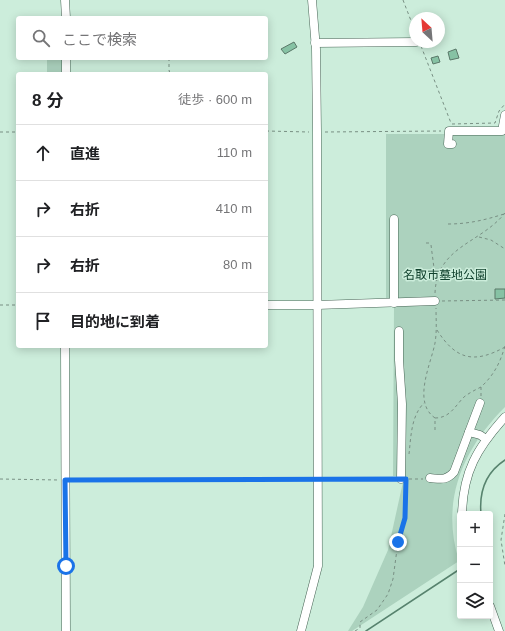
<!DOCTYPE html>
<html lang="ja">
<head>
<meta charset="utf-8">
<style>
  :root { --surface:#fff; --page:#f2f2f2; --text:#202124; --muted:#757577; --line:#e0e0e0 }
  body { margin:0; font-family:Helvetica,"Noto Sans JP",sans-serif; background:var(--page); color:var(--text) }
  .controls { position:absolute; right:12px; bottom:12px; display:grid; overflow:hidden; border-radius:4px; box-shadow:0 2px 10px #0003 }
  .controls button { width:36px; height:36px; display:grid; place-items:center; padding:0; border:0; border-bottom:1px solid var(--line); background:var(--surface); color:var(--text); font:20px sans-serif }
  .compass { position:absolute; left:409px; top:12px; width:36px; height:36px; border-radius:50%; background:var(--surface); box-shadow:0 2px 10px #0003; rotate:334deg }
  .stop { position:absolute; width:12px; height:12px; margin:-9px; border:3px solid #1a73e8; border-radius:50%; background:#fff }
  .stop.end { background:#1a73e8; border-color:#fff; box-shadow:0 1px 4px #0008 }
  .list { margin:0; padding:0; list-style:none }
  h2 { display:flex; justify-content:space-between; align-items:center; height:52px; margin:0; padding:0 16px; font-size:17px }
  h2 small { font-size:13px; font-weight:400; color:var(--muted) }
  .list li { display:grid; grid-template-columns:26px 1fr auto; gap:12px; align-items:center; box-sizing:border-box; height:56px; padding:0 16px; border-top:1px solid var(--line) }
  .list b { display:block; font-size:15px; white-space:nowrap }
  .list em { font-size:13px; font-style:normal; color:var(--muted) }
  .icon { flex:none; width:22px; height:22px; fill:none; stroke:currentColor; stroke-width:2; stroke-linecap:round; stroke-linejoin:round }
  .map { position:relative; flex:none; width:505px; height:631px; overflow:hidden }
  .search { position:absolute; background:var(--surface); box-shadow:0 2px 10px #0003; left:16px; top:16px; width:252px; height:44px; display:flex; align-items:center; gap:10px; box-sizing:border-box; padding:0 14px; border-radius:4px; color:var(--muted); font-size:15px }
  .panel { position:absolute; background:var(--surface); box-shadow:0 2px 10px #0003; left:16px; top:72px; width:252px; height:276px; border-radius:4px }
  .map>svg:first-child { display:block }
</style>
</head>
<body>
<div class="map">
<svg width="505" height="631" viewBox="0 0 505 631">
  <rect width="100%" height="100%" fill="#cceddb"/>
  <g fill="#acd2be">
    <rect x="47" y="58" width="16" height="16"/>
    <path d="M 505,123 L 505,407 C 463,449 440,501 459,561 L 352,631 L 348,631 L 363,607 L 388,550 L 403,482 L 404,476 L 393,476 L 394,306 L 386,306 L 386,134 L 500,134 Z"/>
  </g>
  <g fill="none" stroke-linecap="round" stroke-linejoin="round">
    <g stroke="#57836e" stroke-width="1.5">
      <path d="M 481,514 C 479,492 485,473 505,460"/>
      <path d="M 366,631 L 460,569"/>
    </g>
  </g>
  <g fill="#86c2a4" stroke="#5a7869">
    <path d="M 294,42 L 297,47 L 285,54 L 281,49 Z"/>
    <path d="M 456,49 L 459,58 L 450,60 L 448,52 Z"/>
    <path d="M 438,56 L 440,62 L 433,64 L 431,58 Z"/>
    <path d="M 495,289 L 505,289 L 505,298 L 495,299 Z"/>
  </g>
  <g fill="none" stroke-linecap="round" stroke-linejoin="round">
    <defs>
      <g id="minor">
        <path d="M 65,0 L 66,18"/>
        <path d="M 315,43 L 416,42"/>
        <path d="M 66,74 L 66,58"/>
        <path d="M 452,144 L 448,144 L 449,131 L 502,131 L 505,115"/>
        <path d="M 394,219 L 394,303"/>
        <path d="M 266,305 L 317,305 L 435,301"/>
        <path d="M 399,331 L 399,360 L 402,404 L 401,479"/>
        <path d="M 65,346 L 66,631"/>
        <path d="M 469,432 L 480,403"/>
        <path d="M 430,478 C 441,479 446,481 454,472 L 469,432 L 480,435 L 486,439"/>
        <path d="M 462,514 C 463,472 477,448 505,417"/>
        <path d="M 490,606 L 499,631"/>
        <path d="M 301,631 L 318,566 L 317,132 L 316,49 L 312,0"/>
      </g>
    </defs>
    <use href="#minor" stroke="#476455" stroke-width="9"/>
    <g stroke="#788f83" stroke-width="1" stroke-dasharray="3 3" stroke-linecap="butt">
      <path d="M 403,0 L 415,31"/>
      <path d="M 421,46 L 451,123"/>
      <path d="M 169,58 L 169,70 L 170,74"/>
      <path d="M 452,124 L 495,123 L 499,111 L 505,104"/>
      <path d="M 266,131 L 309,132"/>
      <path d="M 0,132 L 18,132"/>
      <path d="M 325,132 L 441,131"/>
      <path d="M 448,224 C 468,224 485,220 504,214"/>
      <path d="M 479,237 L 491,240 L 505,249"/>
      <path d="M 426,243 L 430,243"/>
      <path d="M 431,245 L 434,268 L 438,274"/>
      <path d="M 435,293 C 437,246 480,244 505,213"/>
      <path d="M 442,301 L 505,300"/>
      <path d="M 0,305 L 18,305"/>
      <path d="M 437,330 C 456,360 474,364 505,347"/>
      <path d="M 481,396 L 481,387 C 494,375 500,363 505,346"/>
      <path d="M 435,418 C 412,402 431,364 435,343 C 437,331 436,320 436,308"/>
      <path d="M 435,430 L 435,418 C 450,418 455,406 464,397 C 469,393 475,390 481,387"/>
      <path d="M 409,454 C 411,437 411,416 424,403"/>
      <path d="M 0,479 L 59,480"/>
      <path d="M 409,479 L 423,479"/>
      <path d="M 73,480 L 311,480"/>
      <path d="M 325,480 L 393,479"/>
      <path d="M 505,514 L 501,540 L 505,566"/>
      <path d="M 355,631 L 360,628 L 360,622 L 377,610 L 388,594 L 393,579 L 398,542 L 405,518 L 406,483"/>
    </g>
    <use href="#minor" stroke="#fff" stroke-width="8"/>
  </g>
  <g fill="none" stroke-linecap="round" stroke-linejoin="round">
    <path stroke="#1a73e8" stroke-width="5" d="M 66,566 L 65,480 L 406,479 L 405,518 L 398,542"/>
  </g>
  <g text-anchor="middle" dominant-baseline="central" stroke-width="3" stroke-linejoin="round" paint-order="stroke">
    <g font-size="12" fill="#10412d" stroke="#cceddb">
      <text x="445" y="275">名取市墓地公園</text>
    </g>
  </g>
</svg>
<div class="controls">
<button>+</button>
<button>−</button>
<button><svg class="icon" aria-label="layers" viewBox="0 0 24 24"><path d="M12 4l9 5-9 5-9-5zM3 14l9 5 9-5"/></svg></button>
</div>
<svg class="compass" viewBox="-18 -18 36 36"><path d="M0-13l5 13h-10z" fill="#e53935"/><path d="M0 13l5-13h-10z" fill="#757577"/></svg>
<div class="stop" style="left:66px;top:566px"></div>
<div class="stop end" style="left:398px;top:542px"></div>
<div class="search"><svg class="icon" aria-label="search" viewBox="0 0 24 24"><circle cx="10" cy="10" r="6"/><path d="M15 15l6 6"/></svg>ここで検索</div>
<section class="panel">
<h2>8 分<small>徒歩 · 600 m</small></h2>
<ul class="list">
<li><svg class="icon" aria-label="ahead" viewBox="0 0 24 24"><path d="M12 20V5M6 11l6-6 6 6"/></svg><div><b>直進</b></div><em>110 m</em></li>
<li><svg class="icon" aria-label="right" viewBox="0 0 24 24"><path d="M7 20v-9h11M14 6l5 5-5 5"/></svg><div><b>右折</b></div><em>410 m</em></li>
<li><svg class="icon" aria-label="right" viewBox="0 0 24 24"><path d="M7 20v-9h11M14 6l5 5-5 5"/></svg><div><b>右折</b></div><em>80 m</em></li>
<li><svg class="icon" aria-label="arrive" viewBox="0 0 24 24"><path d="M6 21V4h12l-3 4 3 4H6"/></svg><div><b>目的地に到着</b></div></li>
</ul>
</section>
</div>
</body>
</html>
